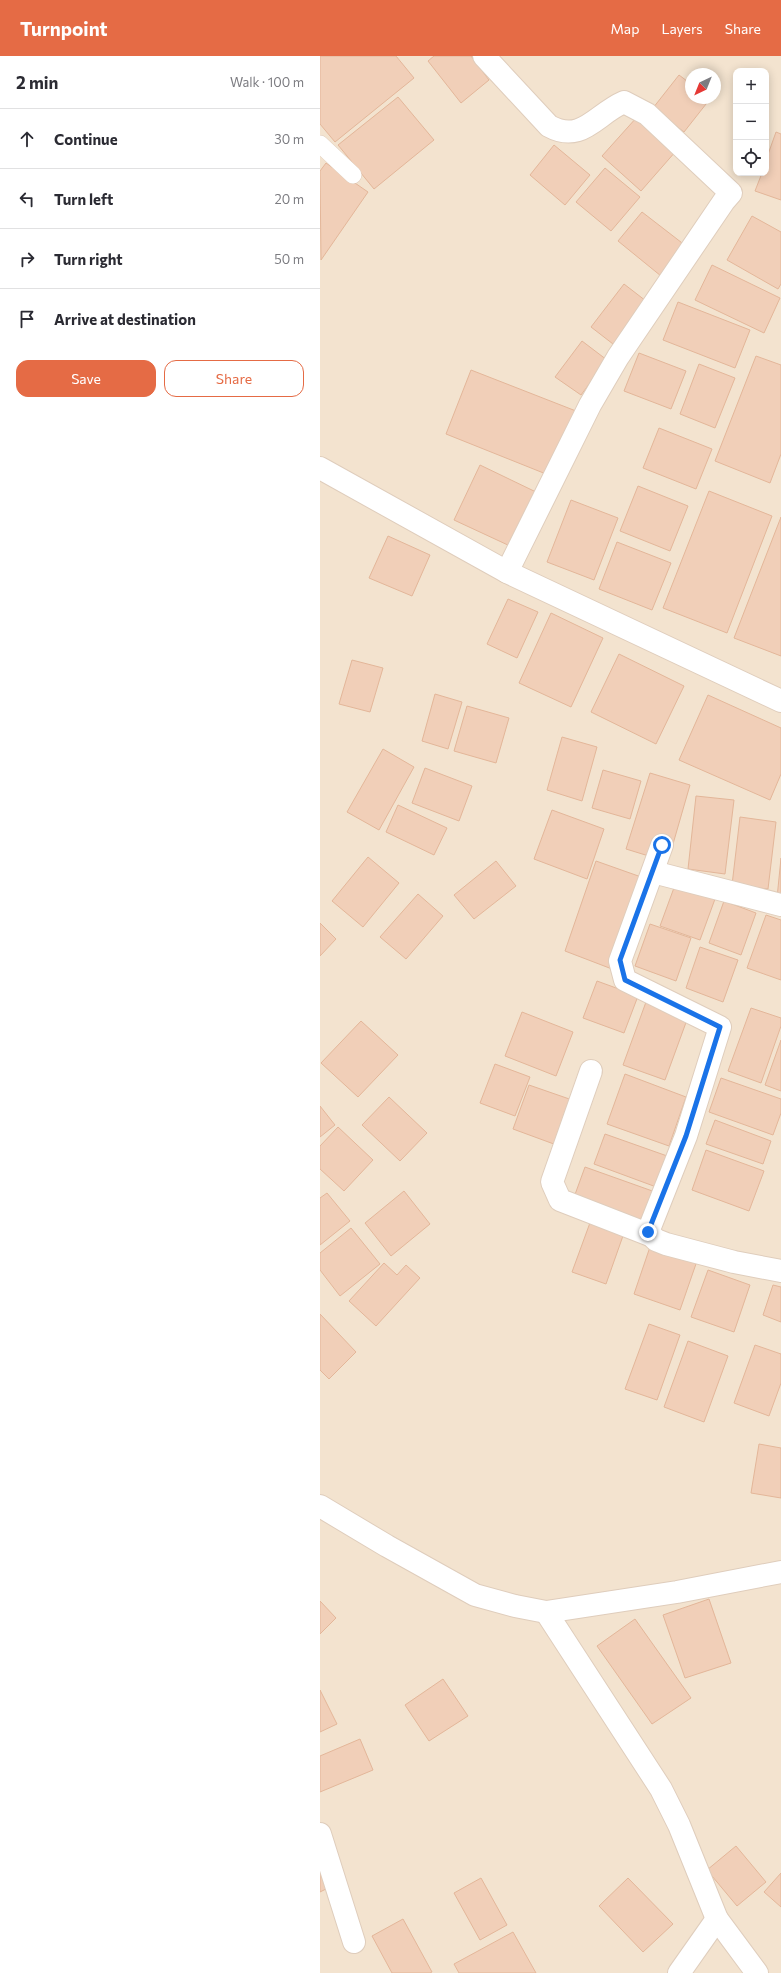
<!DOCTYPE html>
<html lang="en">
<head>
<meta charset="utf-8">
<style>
  :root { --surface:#fff; --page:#f7f7f7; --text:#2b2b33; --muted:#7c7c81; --line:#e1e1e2; --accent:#e56b45 }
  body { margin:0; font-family:Commissioner,sans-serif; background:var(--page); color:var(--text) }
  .controls { position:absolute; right:12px; top:12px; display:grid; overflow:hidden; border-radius:8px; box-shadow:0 2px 10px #0003 }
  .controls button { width:36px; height:36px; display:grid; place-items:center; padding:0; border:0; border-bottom:1px solid var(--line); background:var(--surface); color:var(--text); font:20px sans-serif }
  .compass { position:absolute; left:365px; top:12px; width:36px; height:36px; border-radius:50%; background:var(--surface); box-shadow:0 2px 10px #0003; rotate:223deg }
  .stop { position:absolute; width:12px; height:12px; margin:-9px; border:3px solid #1a73e8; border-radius:50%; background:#fff }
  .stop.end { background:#1a73e8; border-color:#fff; box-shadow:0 1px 4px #0008 }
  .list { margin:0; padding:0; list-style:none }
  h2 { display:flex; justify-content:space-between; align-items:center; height:52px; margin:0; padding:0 16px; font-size:17px }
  h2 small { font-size:13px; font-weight:400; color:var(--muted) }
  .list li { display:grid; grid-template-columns:26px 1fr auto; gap:12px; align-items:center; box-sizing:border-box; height:60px; padding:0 16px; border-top:1px solid var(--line) }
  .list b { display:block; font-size:15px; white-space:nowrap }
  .list em { font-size:13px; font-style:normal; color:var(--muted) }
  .actions { display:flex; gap:8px; padding:12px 16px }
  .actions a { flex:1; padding:9px 0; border:1px solid var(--accent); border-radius:12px; text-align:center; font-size:14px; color:var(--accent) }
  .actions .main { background:var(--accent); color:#fff }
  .icon { flex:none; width:22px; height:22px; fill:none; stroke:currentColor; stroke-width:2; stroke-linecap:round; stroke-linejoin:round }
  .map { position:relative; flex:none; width:461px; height:1917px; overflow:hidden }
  header { display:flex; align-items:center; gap:24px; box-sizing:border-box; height:56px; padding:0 20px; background:var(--accent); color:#fff }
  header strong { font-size:19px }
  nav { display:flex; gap:22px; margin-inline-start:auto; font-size:14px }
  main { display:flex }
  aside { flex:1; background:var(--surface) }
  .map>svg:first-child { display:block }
</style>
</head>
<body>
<header>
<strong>Turnpoint</strong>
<nav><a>Map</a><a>Layers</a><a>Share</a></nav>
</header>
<main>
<aside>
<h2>2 min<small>Walk · 100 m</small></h2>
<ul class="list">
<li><svg class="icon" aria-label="ahead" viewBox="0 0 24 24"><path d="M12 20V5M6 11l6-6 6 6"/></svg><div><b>Continue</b></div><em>30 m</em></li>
<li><svg class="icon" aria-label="left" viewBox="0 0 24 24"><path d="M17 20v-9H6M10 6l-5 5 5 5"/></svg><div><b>Turn left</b></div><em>20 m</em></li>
<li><svg class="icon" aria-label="right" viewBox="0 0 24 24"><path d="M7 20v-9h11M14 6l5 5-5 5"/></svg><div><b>Turn right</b></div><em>50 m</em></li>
<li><svg class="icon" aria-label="arrive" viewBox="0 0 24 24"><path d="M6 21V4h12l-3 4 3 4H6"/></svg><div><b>Arrive at destination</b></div></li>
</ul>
<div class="actions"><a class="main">Save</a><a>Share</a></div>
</aside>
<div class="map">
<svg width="461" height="1917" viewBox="0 0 461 1917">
  <rect width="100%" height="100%" fill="#fcf1e0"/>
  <path fill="#f3e3cf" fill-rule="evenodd" d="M 0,0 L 461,0 L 461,1917 L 0,1917 ZM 416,15 L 446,15 L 446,117 L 416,117 ZM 371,18 L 395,18 L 395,42 L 371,42 Z"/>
  <g fill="#f1cfb8" stroke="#e3b699">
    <path d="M 0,0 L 76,0 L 94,22 L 15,86 L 0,68 Z"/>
    <path d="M 114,0 L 151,0 L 169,24 L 141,47 L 108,5 Z"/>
    <path d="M 359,19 L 371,28 L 371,42 L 390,43 L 364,76 L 333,52 Z"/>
    <path d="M 78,41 L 114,84 L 54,133 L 18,89 Z"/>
    <path d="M 317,61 L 356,95 L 321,135 L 282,100 Z"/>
    <path d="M 456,76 L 461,78 L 461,144 L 435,135 L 442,117 L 446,117 L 446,104 Z"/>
    <path d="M 234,89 L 270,119 L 245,149 L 210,119 Z"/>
    <path d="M 6,107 L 48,136 L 1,204 L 0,115 Z"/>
    <path d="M 285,112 L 320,141 L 291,175 L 256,146 Z"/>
    <path d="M 322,156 L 366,190 L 341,220 L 298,185 Z"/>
    <path d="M 432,160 L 461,176 L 461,228 L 458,233 L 407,204 Z"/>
    <path d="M 392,209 L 460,242 L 444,277 L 375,244 Z"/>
    <path d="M 304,228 L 326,245 L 293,288 L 271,271 Z"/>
    <path d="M 358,246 L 430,274 L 415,312 L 343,284 Z"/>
    <path d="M 262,285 L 287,304 L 261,339 L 235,321 Z"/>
    <path d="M 319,297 L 366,315 L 351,353 L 304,335 Z"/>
    <path d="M 436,300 L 461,309 L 461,398 L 450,427 L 395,405 Z"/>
    <path d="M 379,308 L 415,322 L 395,372 L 360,358 Z"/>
    <path d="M 151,314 L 256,355 L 231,420 L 126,378 Z"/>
    <path d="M 339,372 L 392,393 L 376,433 L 323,412 Z"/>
    <path d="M 160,409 L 216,436 L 190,490 L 134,464 Z"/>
    <path d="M 318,430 L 368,450 L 350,495 L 300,475 Z"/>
    <path d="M 389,435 L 452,460 L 407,577 L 343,552 Z"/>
    <path d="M 251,444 L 298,462 L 274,524 L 227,506 Z"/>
    <path d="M 461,461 L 461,600 L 414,582 Z"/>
    <path d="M 68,480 L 110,499 L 92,540 L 49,522 Z"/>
    <path d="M 297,486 L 351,507 L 332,554 L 279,533 Z"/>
    <path d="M 188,543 L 218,556 L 197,602 L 167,588 Z"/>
    <path d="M 231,557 L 283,582 L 251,651 L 199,627 Z"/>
    <path d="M 299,598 L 364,630 L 336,688 L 271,656 Z"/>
    <path d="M 32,604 L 63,612 L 50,656 L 19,648 Z"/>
    <path d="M 115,638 L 142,646 L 128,693 L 102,685 Z"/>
    <path d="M 388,639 L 461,672 L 461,718 L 450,744 L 359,704 Z"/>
    <path d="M 147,650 L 189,662 L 176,707 L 134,695 Z"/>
    <path d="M 242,681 L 277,691 L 262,745 L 227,734 Z"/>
    <path d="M 63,693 L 94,711 L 59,774 L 27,756 Z"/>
    <path d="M 105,712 L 152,730 L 139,765 L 92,747 Z"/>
    <path d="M 283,714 L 321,725 L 310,763 L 272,752 Z"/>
    <path d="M 330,717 L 370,729 L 353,788 L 337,782 L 332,801 L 306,793 Z"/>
    <path d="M 376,740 L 414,744 L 405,818 L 368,813 Z"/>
    <path d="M 78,749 L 127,772 L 114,799 L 66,776 Z"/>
    <path d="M 232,754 L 284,773 L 267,823 L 214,803 Z"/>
    <path d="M 420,761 L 456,766 L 448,833 L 412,829 Z"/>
    <path d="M 48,801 L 79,827 L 43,871 L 12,845 Z"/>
    <path d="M 461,802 L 461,842 L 457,842 Z"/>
    <path d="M 176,805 L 196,830 L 154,863 L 134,839 Z"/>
    <path d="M 276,805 L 324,822 L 292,913 L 245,895 Z"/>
    <path d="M 355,829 L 395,843 L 380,884 L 340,870 Z"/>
    <path d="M 98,838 L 123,860 L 86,903 L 60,881 Z"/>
    <path d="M 404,845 L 436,857 L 421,899 L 389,887 Z"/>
    <path d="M 446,859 L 461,864 L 461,924 L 427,912 Z"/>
    <path d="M 0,867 L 16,883 L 0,900 Z"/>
    <path d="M 330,868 L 371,882 L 356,925 L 315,910 Z"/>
    <path d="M 380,891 L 418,904 L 403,946 L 366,932 Z"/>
    <path d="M 277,925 L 318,940 L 304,977 L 263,962 Z"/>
    <path d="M 326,946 L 368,961 L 345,1024 L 303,1009 Z"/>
    <path d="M 431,952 L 461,962 L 461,970 L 441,1027 L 408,1015 Z"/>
    <path d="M 202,956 L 253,976 L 236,1020 L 185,1000 Z"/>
    <path d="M 41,965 L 78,999 L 38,1041 L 1,1007 Z"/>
    <path d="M 461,984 L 461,1035 L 445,1029 Z"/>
    <path d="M 175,1008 L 210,1021 L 195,1060 L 160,1047 Z"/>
    <path d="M 305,1018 L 366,1041 L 349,1090 L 287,1068 Z"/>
    <path d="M 401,1022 L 461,1043 L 461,1057 L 453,1079 L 389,1056 Z"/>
    <path d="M 209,1029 L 258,1046 L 242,1091 L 193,1073 Z"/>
    <path d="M 69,1041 L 107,1077 L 80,1105 L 42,1069 Z"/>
    <path d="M 0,1050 L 15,1069 L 0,1081 Z"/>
    <path d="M 395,1064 L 451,1085 L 443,1108 L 386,1088 Z"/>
    <path d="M 18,1071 L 53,1104 L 24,1135 L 0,1113 L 0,1090 Z"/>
    <path d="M 285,1078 L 350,1101 L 339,1132 L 274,1108 Z"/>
    <path d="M 386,1094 L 444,1115 L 429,1155 L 372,1134 Z"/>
    <path d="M 265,1111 L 338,1137 L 326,1171 L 253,1144 Z"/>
    <path d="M 84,1135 L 110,1168 L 71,1200 L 45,1167 Z"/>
    <path d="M 7,1137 L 30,1165 L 0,1189 L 0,1142 Z"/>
    <path d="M 271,1164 L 304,1177 L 286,1228 L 252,1216 Z"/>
    <path d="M 31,1172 L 60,1208 L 20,1240 L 0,1214 L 0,1197 Z"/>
    <path d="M 331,1188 L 377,1205 L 360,1254 L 314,1238 Z"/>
    <path d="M 64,1207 L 77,1219 L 86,1209 L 100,1222 L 56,1270 L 29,1245 Z"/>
    <path d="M 388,1214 L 430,1229 L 414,1276 L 371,1261 Z"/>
    <path d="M 453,1229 L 461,1231 L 461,1266 L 443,1259 Z"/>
    <path d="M 0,1258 L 36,1296 L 9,1323 L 0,1314 Z"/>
    <path d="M 329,1268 L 360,1279 L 337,1344 L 305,1333 Z"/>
    <path d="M 368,1285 L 408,1300 L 384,1366 L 344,1351 Z"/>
    <path d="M 435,1289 L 461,1298 L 461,1327 L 449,1360 L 414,1347 Z"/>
    <path d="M 439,1388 L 461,1392 L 461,1442 L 431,1437 Z"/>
    <path d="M 389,1543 L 411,1607 L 365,1622 L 343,1559 Z"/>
    <path d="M 0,1545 L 16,1562 L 0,1578 Z"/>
    <path d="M 315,1563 L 371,1642 L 332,1668 L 277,1590 Z"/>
    <path d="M 123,1623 L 148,1660 L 109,1685 L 85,1649 Z"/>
    <path d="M 0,1634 L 17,1668 L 0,1676 Z"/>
    <path d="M 40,1683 L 53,1714 L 0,1736 L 0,1700 Z"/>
    <path d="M 416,1790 L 446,1826 L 417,1850 L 387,1814 Z"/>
    <path d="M 0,1808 L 12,1830 L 0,1836 Z"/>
    <path d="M 461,1817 L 461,1851 L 444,1836 Z"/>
    <path d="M 161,1822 L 187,1869 L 160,1884 L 134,1837 Z"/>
    <path d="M 308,1822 L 353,1868 L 323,1896 L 279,1850 Z"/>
    <path d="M 83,1863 L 112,1916 L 110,1917 L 72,1917 L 52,1880 Z"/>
    <path d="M 193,1876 L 216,1917 L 139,1917 L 134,1908 Z"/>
  </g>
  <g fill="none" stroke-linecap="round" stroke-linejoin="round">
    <defs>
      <path id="lane" d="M 0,88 L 33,119"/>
      <g id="street">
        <path d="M 164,0 L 229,70 C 262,88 276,58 304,46 L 327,58 L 411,137 L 404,145 L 298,301 L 270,349 L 187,516"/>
        <path d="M 0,412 L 187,516 L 461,645"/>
        <path d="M 342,789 L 300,905 L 305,924 L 400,971 L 366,1080 L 328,1176 L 336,1184 L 346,1188 L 414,1206 L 461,1215"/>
        <path d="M 333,816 L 461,849"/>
        <path d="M 271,1015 L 232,1126 L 240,1144 L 330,1179"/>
        <path d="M 0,1450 L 67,1490 L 155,1539 L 195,1550 L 226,1556 L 357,1536 L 461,1516"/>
        <path d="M 226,1556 L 341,1733 L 359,1769 L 397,1863 L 437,1917"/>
        <path d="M 0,1778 L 34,1886"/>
        <path d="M 359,1917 L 397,1863"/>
      </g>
    </defs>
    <use href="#lane" stroke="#dfcdbc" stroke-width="18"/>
    <use href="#street" stroke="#dfcdbc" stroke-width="24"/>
    <use href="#lane" stroke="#fff" stroke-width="17"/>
    <use href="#street" stroke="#fff" stroke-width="22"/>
  </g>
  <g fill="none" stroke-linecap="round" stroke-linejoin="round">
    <path stroke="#1a73e8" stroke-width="5" d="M 328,1176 L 366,1080 L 400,971 L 305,924 L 300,904 L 342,789"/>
  </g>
</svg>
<div class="controls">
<button>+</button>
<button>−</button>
<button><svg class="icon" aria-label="locate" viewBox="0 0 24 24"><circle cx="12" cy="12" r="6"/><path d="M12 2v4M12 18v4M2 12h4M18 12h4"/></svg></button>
</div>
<svg class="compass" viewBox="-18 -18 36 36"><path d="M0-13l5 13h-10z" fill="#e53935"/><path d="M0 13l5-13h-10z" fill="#7c7c81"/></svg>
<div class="stop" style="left:342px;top:789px"></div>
<div class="stop end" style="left:328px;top:1176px"></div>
</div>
</main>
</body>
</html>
